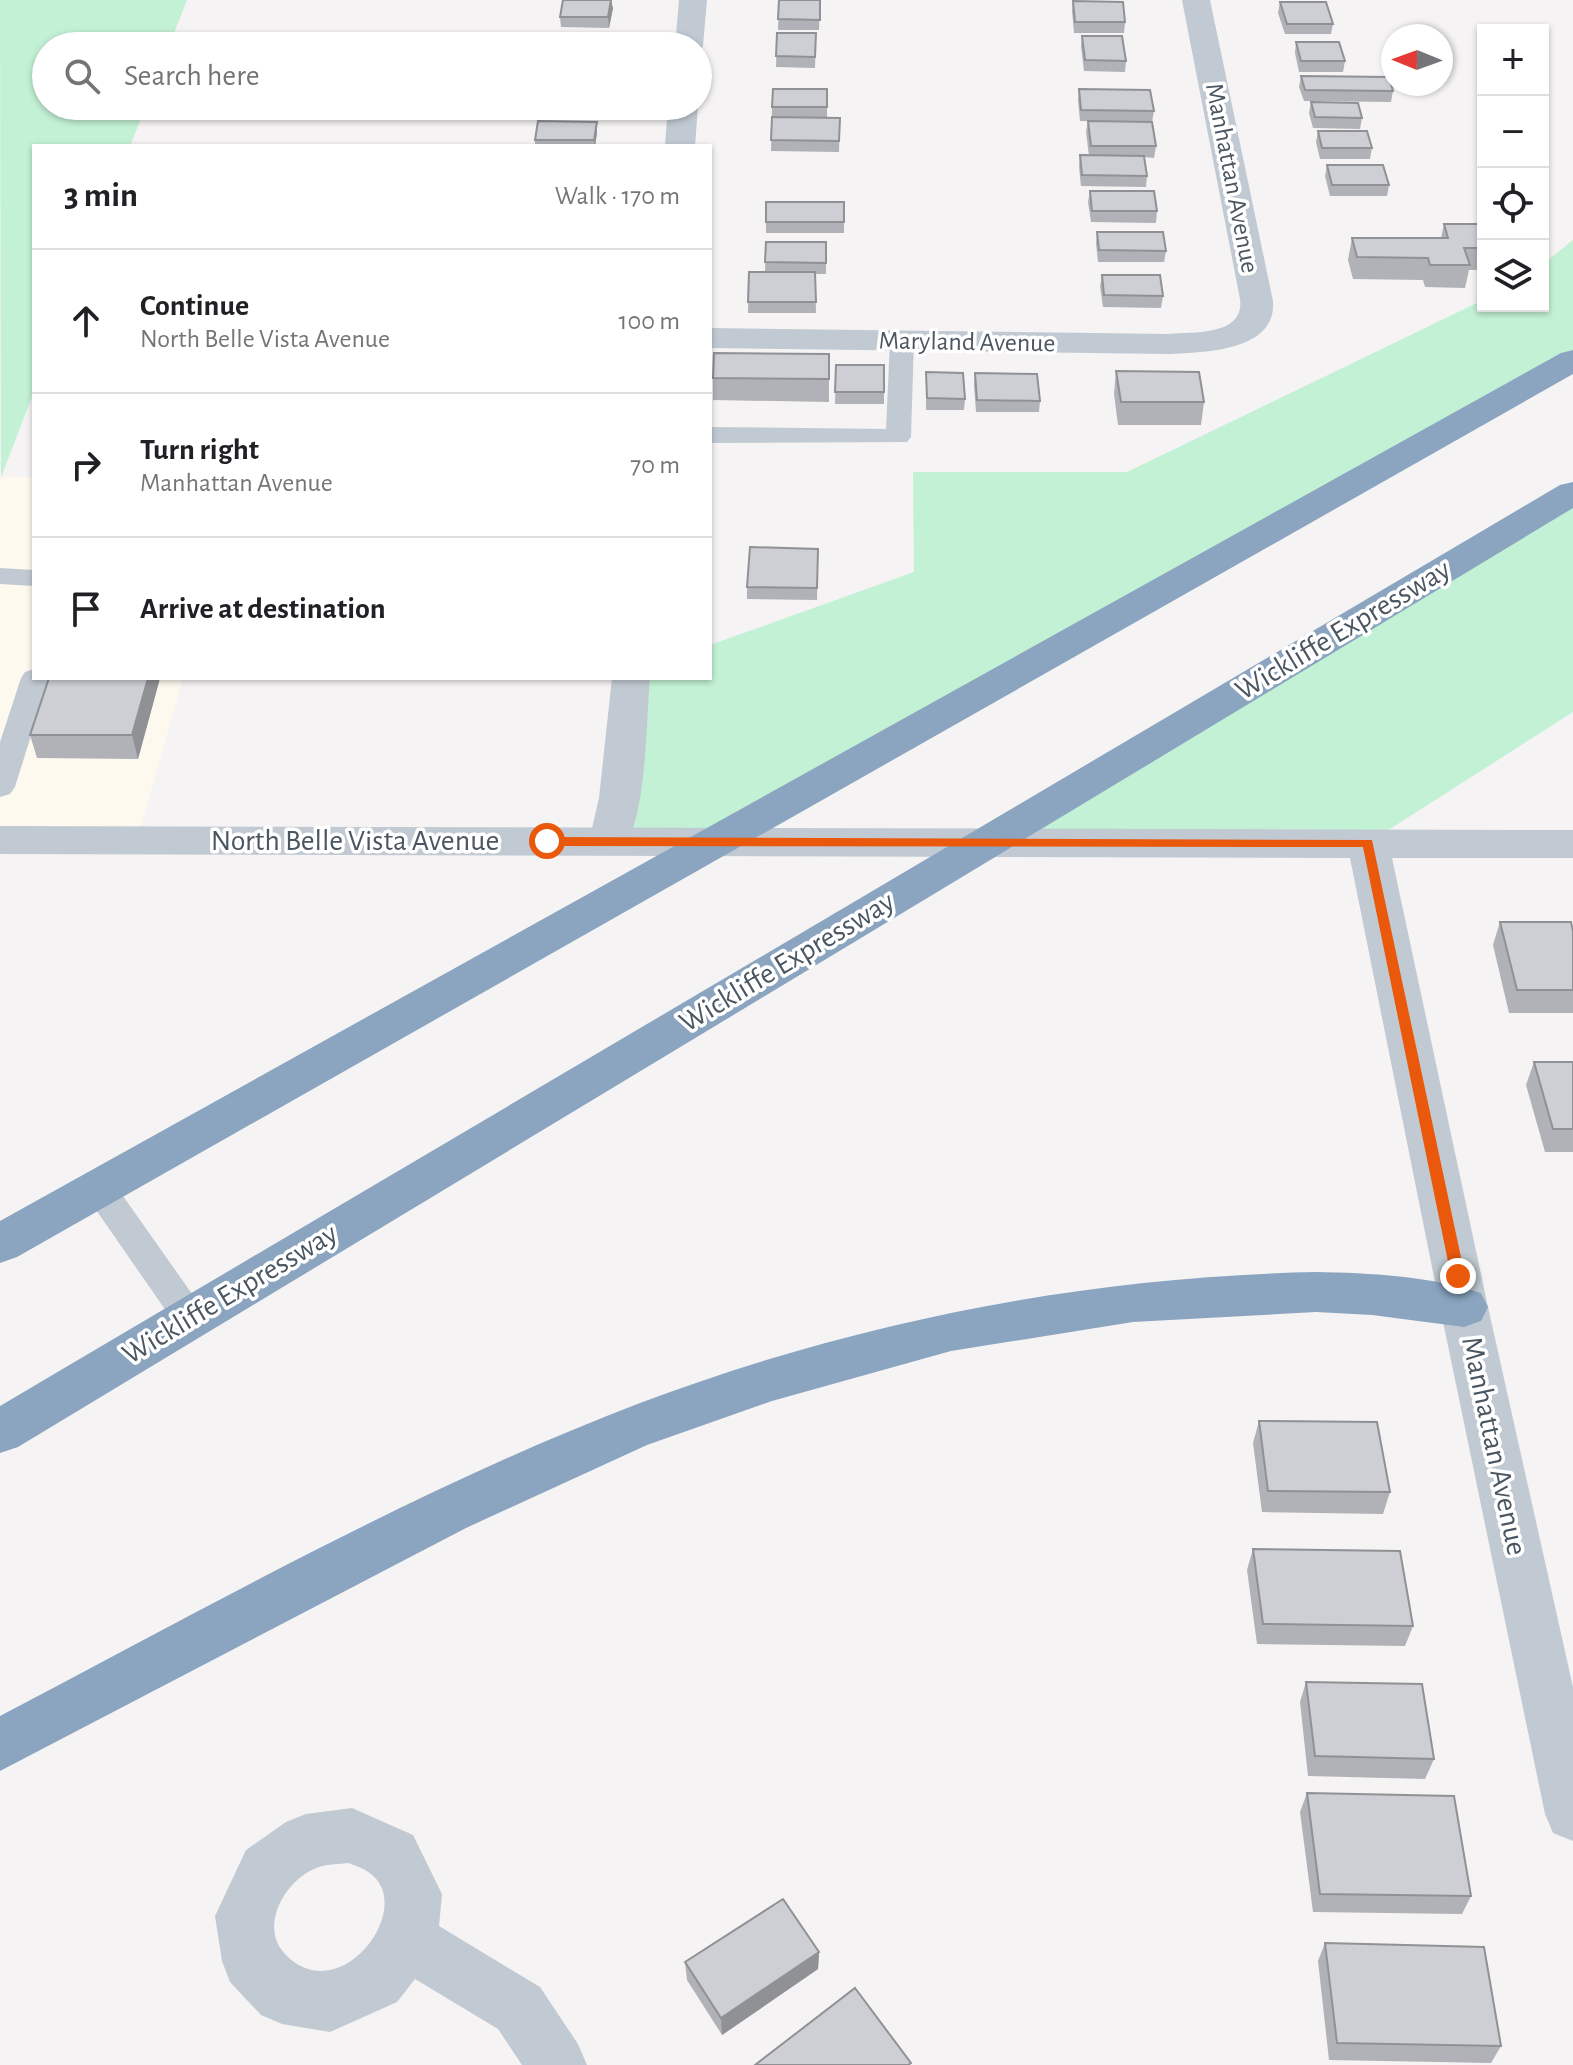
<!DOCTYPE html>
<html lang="en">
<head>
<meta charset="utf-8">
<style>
  :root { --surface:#fff; --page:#f2f2f2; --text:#202124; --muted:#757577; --line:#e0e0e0 }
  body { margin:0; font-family:"Alegreya Sans",sans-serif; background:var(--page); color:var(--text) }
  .controls { position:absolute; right:24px; top:24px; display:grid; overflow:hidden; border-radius:0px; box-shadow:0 2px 6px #0004 }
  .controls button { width:72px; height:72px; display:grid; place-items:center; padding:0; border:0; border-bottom:2px solid var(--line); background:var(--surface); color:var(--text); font:40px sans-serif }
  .compass { position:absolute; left:1381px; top:24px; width:72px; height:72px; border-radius:50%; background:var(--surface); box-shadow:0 2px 6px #0004; rotate:271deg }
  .stop { position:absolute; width:24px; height:24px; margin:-18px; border:6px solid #ea580c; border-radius:50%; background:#fff }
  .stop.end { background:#ea580c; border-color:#fff; box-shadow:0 2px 8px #0008 }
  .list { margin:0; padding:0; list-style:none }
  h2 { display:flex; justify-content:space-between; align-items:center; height:104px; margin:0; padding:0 32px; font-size:34px }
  h2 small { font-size:26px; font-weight:400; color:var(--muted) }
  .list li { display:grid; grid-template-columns:52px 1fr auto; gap:24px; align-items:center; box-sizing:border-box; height:144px; padding:0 32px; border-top:2px solid var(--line) }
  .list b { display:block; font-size:30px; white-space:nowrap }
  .list p { margin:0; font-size:26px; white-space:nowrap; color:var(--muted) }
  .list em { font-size:26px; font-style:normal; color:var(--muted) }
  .icon { flex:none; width:44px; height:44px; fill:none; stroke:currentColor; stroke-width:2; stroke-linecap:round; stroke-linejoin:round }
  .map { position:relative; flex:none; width:1573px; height:2065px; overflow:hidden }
  .search { position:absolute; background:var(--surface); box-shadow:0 2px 6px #0004; left:32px; top:32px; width:680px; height:88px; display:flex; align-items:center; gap:20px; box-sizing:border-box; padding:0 28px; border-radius:44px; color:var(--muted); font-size:30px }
  .panel { position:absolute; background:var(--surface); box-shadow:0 2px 6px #0004; left:32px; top:144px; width:680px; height:536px; border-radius:0px }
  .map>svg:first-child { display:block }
</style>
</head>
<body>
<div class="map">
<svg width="1573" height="2065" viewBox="0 0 1573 2065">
  <rect width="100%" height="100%" fill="#f5f3f3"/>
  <path fill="#fdf9ef" d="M 0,477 L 34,477 L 34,678 L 183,678 L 137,841 L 0,841 Z"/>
  <g fill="#c3f1d5">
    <path d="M 0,0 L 187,0 L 169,46 L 46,46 L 46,106 L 146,106 L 130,146 L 34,146 L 34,392 L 1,477 Z"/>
    <path d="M 1573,240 L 1573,360 L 709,845 L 609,841 L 631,678 L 710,678 L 710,645 L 914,572 L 913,472 L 1127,472 L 1483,300 L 1483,306 L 1543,306 L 1543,264 Z"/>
    <path d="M 1573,493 L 1573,712 L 1368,843 L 985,844 Z"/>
  </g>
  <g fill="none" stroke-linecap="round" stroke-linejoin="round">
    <g fill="#c1cad2" fill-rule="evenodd">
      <path d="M 902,334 L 910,336 L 914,341 L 911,437 L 907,442 L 710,443 L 710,427 L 886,429 L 890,341 L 894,336 Z"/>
      <path d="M 0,568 L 34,570 L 34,586 L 0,584 Z"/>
      <path d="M 34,669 L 34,678 L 49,678 L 15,787 L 10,794 L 0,797 L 0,742 L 21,678 L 25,672 Z"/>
      <path d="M 99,1175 L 111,1179 L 202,1308 L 208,1318 L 202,1328 L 190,1332 L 178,1328 L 87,1197 L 82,1188 L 87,1179 Z"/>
    </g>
    <g fill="#c1cad2" fill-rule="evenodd">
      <path d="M 679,0 L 707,0 L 703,46 L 699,52 L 698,46 L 675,46 Z"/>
      <path d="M 1182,0 L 1210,0 L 1273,301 C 1277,352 1202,352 1168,354 L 710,348 L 710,328 L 1168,334 C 1194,332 1245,336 1240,299 Z"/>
      <path d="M 668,106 L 698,106 L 695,146 L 665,146 Z"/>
      <path d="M 612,678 L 650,678 C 646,724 647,813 623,851 L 609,855 L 595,851 L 589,841 L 599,798 Z"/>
      <path d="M 1464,1287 L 1481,1293 L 1488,1307 L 1573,1687 L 1573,1841 L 1553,1833 L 1545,1814 L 1440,1307 L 1447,1293 Z"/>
      <path d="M 352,1808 L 413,1835 L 442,1894 L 439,1926 L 540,1987 L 578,2044 L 587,2065 L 522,2065 L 498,2029 L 415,1979 L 397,2002 L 330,2032 L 282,2024 L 261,2015 L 230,1982 L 222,1961 L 215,1916 L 246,1850 L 286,1822 L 306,1814 ZM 349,1863 C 356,1866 365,1869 371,1874 C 416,1909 339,2011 285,1954 C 258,1926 286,1878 319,1867 C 328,1864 339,1864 349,1863 Z"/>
    </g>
    <path fill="#c1cad2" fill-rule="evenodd" d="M 0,826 L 1573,830 L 1573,858 L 1392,858 L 1488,1307 L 1481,1321 L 1464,1327 L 1447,1321 L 1440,1307 L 1350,858 L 0,854 Z"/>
    <g fill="#8ba5c1" fill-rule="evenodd">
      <path d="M 1573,350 L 1573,374 L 17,1257 L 0,1263 L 0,1221 L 1561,353 Z"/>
      <path d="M 1573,482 L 1573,508 L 18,1447 L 0,1453 L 0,1406 L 1560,485 Z"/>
      <path d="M 1316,1272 C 1370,1273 1430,1276 1481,1293 L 1488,1307 L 1481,1321 L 1464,1327 L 1372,1315 L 1316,1312 L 1133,1322 L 951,1351 L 772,1401 L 647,1445 L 466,1528 L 0,1771 L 0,1716 C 208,1607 420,1487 640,1403 C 858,1321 1084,1277 1316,1272 Z"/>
    </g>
  </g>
  <g fill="#b0b2b7">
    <path d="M 779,0 L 820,0 L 819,30 L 778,30 Z"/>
    <path d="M 1073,1 L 1125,22 L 1124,33 L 1074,33 L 1072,11 Z"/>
    <path d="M 1280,2 L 1333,24 L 1331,34 L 1285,34 L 1278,13 Z"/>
    <path d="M 613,8 L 609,28 L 561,27 L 560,17 Z"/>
    <path d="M 777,33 L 816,33 L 815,68 L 776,67 Z"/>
    <path d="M 1082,36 L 1126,61 L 1125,72 L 1084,71 L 1081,46 Z"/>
    <path d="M 1296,42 L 1345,61 L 1343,72 L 1299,72 L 1295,53 Z"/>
    <path d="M 1301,76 L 1393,91 L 1391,102 L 1304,101 L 1299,87 Z"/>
    <path d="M 827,89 L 827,118 L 840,118 L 839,152 L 771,151 L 772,107 Z"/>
    <path d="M 1079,89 L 1154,111 L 1152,122 L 1080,121 L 1078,100 Z"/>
    <path d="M 1311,102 L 1362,118 L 1360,129 L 1313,128 L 1309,113 Z"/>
    <path d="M 511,106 L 587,106 L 586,112 L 511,111 Z"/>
    <path d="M 1088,121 L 1156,146 L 1154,158 L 1144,157 L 1147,176 L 1146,187 L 1081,186 L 1079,167 L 1080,155 L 1089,156 L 1086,132 Z"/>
    <path d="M 1318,131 L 1372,148 L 1370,159 L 1320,159 L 1316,142 Z"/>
    <path d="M 597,133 L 595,146 L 535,146 L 535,140 Z"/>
    <path d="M 1327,165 L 1389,185 L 1387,196 L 1330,196 L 1325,176 Z"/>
    <path d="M 1090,191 L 1157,211 L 1156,223 L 1091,222 L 1088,202 Z"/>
    <rect x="766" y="202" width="78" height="31"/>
    <path d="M 1444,224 L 1483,224 L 1483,270 L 1469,270 L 1465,288 L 1425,287 L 1423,280 L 1353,279 L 1348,260 L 1352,238 L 1441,238 Z"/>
    <path d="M 1097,232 L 1166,251 L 1164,262 L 1098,262 L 1096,243 Z"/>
    <path d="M 766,242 L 826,242 L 826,274 L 815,274 L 816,313 L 748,313 L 749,272 L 765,272 Z"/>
    <path d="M 1102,275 L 1163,296 L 1161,308 L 1103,307 L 1100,286 Z"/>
    <path d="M 829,354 L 829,402 L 713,400 L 713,378 Z"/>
    <path d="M 836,365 L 884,392 L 884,404 L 835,404 Z"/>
    <path d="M 1116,371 L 1204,402 L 1201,425 L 1118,425 L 1114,394 Z"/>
    <path d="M 926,372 L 965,399 L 964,410 L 926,410 Z"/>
    <path d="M 975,373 L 1040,401 L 1039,412 L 976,412 L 974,385 Z"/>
    <path d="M 818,549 L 817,600 L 747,599 L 747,587 Z"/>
    <path d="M 160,678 L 138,759 L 37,758 L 30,735 Z"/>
    <path d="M 1500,922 L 1573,931 L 1573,1013 L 1509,1013 L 1493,945 Z"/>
    <path d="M 1534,1062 L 1573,1062 L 1573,1152 L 1545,1152 L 1526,1085 Z"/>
    <path d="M 1259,1421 L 1390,1492 L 1383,1514 L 1262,1512 L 1253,1443 Z"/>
    <path d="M 1253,1549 L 1413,1626 L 1405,1646 L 1257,1644 L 1247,1570 Z"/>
    <path d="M 1306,1682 L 1434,1759 L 1425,1779 L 1308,1776 L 1300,1702 Z"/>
    <path d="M 1307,1793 L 1471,1896 L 1462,1914 L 1313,1912 L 1300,1812 Z"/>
    <path d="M 1325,1943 L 1501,2046 L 1491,2063 L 1329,2060 L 1318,1961 Z"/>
    <path d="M 819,1952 L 818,1969 L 722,2035 L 687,1980 L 685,1962 Z"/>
  </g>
  <g fill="#909195">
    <path d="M 611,0 L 613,8 L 609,28 L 608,17 Z"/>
    <path d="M 597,122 L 597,133 L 595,146 L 594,146 Z"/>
    <path d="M 148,678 L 160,678 L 138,759 L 132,735 Z"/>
    <path d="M 819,1952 L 818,1969 L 722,2035 L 721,2018 Z"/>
  </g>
  <g fill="#cdcfd5" stroke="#909195" stroke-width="2">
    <path d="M 563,0 L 611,0 L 608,17 L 560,17 Z"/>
    <path d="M 779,0 L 820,0 L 820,20 L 778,19 Z"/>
    <path d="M 1073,1 L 1123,2 L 1125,22 L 1075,22 Z"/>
    <path d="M 1280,2 L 1326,2 L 1333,24 L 1287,24 Z"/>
    <path d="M 777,33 L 816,33 L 815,57 L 776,56 Z"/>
    <path d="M 1082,36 L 1122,36 L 1126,61 L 1085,60 Z"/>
    <path d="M 1296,42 L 1339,42 L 1345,61 L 1301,61 Z"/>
    <path d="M 1301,76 L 1389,77 L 1393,91 L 1305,90 Z"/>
    <path d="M 773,89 L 827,89 L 827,107 L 772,107 Z"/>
    <path d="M 1079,89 L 1150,90 L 1154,111 L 1081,110 Z"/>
    <path d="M 1311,102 L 1358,103 L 1362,118 L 1315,117 Z"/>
    <path d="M 772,117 L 840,118 L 839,141 L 771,140 Z"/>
    <path d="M 538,121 L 597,122 L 594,140 L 535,140 Z"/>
    <path d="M 1088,121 L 1152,122 L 1156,146 L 1091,146 Z"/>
    <path d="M 1318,131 L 1367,131 L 1372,148 L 1322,148 Z"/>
    <path d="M 1080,155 L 1144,156 L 1147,176 L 1082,175 Z"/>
    <path d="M 1327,165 L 1383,165 L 1389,185 L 1332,185 Z"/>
    <path d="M 1090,191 L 1154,191 L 1157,211 L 1092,211 Z"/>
    <rect x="766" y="202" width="78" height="20"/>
    <path d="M 1444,224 L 1483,224 L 1483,248 L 1464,248 L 1470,265 L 1430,265 L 1428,258 L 1357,257 L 1352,238 L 1448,238 Z"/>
    <path d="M 1097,232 L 1163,232 L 1166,251 L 1099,250 Z"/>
    <path d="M 766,242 L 826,242 L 826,263 L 765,262 Z"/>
    <path d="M 749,272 L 815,272 L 816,302 L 748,302 Z"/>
    <path d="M 1102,275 L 1160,275 L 1163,296 L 1104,295 Z"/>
    <path d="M 714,353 L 829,354 L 829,379 L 713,378 Z"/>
    <path d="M 836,365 L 884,365 L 884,392 L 835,392 Z"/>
    <path d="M 1116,371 L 1199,372 L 1204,402 L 1121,402 Z"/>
    <path d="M 926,372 L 963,373 L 965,399 L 927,398 Z"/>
    <path d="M 975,373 L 1037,374 L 1040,401 L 977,400 Z"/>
    <path d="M 750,547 L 818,549 L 817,588 L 747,587 Z"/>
    <path d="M 49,678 L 148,678 L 132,735 L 30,735 Z"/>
    <path d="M 1500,922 L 1571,922 L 1573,931 L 1573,990 L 1517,990 Z"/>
    <path d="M 1534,1062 L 1573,1062 L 1573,1129 L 1553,1129 Z"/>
    <path d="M 1259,1421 L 1377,1422 L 1390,1492 L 1268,1491 Z"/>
    <path d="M 1253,1549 L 1400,1551 L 1413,1626 L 1263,1624 Z"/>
    <path d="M 1306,1682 L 1422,1684 L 1434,1759 L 1315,1756 Z"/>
    <path d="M 1307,1793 L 1454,1796 L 1471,1896 L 1320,1894 Z"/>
    <path d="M 783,1899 L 819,1952 L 721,2018 L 685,1962 Z"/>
    <path d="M 1325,1943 L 1484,1947 L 1501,2046 L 1337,2043 Z"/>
    <path d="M 855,1988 L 911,2063 L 908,2065 L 755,2065 Z"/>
  </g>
  <path fill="#ea580c" d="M 547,837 L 1372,840 L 1465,1276 L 1458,1281 L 1451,1276 L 1363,847 L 547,846 L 541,841 Z"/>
  <g text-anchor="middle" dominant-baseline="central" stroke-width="7" stroke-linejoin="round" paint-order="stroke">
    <g font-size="26" fill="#4a5661" stroke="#fff">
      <text transform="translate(1232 178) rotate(79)">Manhattan Avenue</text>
      <text transform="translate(967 342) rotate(1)">Maryland Avenue</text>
    </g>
    <g font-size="30" fill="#4a5661" stroke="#fff">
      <text transform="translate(1343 630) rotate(-31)">Wickliffe Expressway</text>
      <text x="355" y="841">North Belle Vista Avenue</text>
      <text transform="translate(787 962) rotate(-31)">Wickliffe Expressway</text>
      <text transform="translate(230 1294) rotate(-31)">Wickliffe Expressway</text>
      <text transform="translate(1494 1446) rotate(78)">Manhattan Avenue</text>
    </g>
  </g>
</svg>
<div class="controls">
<button>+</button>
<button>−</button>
<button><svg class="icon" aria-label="locate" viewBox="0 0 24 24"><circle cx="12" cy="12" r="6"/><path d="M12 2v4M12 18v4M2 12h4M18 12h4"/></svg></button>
<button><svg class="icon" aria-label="layers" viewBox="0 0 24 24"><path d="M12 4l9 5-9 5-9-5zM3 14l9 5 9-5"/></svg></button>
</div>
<svg class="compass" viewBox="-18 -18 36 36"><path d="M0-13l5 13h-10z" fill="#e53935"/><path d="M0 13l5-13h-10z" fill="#757577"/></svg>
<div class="stop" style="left:547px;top:841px"></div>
<div class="stop end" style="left:1458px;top:1276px"></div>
<div class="search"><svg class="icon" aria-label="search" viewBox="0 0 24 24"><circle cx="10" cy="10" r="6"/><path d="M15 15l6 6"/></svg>Search here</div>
<section class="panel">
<h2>3 min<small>Walk · 170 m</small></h2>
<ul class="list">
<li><svg class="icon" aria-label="ahead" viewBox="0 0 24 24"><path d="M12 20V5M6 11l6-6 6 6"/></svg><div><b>Continue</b><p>North Belle Vista Avenue</p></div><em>100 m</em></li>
<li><svg class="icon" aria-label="right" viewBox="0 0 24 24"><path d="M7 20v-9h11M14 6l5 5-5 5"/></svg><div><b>Turn right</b><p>Manhattan Avenue</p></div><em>70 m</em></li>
<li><svg class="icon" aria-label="arrive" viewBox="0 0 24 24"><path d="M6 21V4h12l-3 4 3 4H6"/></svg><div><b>Arrive at destination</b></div></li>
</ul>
</section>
</div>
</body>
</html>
